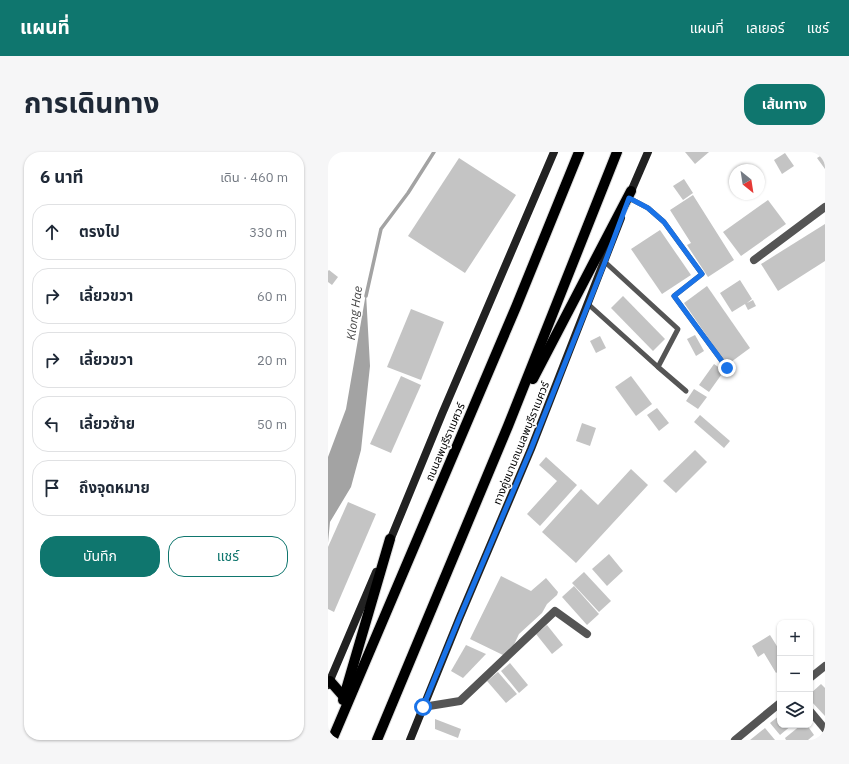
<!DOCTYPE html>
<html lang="th">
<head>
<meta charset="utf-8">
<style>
  :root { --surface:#fff; --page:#f6f6f7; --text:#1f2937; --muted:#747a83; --line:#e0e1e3; --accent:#0f766e }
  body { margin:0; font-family:"IBM Plex Sans","Noto Sans Thai",sans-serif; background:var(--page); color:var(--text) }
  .controls { position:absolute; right:12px; bottom:12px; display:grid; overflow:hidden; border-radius:8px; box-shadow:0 1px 3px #0004 }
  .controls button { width:36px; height:36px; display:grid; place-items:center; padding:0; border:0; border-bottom:1px solid var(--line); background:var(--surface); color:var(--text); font:20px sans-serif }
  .compass { position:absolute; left:401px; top:12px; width:36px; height:36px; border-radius:50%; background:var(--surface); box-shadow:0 1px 3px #0004; rotate:150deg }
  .stop { position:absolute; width:12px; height:12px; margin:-9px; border:3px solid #1a73e8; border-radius:50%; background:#fff }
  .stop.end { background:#1a73e8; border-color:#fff; box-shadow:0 1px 4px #0008 }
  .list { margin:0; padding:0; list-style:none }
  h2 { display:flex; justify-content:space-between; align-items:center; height:52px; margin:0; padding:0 16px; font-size:17px }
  h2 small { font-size:13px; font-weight:400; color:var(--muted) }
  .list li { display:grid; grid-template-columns:26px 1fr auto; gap:12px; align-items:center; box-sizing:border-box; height:56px; margin:0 8px 8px; padding:0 8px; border:1px solid var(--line); border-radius:16px }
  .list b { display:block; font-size:15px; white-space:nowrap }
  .list em { font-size:13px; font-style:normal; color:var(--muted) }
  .actions { display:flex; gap:8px; padding:12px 16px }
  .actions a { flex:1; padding:9px 0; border:1px solid var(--accent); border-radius:16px; text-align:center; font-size:14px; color:var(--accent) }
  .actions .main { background:var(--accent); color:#fff }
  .icon { flex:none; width:22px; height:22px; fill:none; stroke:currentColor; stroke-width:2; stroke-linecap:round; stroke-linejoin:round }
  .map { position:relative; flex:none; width:497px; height:588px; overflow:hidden; border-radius:16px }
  header { display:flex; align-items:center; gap:24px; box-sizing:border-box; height:56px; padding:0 20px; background:var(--accent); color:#fff }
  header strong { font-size:19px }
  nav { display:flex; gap:22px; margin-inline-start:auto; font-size:14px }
  .intro { display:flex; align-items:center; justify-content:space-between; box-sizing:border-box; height:96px; padding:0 24px }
  h1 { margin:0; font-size:28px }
  .button { padding:10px 18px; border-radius:16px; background:var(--accent); color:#fff; font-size:14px; font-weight:700 }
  main { display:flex; gap:24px; padding:0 24px }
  aside { flex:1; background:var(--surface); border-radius:16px; box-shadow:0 1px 3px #0004 }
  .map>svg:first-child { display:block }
</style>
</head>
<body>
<header>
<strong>แผนที่</strong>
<nav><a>แผนที่</a><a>เลเยอร์</a><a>แชร์</a></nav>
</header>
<div class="intro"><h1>การเดินทาง</h1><a class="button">เส้นทาง</a></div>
<main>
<aside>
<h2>6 นาที<small>เดิน · 460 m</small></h2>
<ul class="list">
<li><svg class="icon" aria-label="ahead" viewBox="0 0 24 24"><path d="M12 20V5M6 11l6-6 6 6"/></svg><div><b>ตรงไป</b></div><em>330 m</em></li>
<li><svg class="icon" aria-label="right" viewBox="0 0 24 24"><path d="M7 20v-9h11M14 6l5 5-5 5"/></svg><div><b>เลี้ยวขวา</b></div><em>60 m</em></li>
<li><svg class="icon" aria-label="right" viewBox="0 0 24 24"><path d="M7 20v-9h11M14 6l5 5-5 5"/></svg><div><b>เลี้ยวขวา</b></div><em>20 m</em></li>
<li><svg class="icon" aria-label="left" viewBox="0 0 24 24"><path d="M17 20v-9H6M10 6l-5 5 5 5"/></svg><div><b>เลี้ยวซ้าย</b></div><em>50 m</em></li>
<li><svg class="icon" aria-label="arrive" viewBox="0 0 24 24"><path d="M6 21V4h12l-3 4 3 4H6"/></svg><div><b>ถึงจุดหมาย</b></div></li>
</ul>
<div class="actions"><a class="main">บันทึก</a><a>แชร์</a></div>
</aside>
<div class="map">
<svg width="497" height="588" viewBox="0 0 497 588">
  <rect width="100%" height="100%" fill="#fff"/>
  <path fill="#a3a3a3" d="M 38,141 L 42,214 L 33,298 L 23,335 L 2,370 L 0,391 L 0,305 L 18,257 Z"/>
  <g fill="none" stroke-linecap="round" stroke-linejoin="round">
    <path stroke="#a3a3a3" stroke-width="3.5" d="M 38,144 L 53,77 L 80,41 L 106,0"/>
  </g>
  <g fill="#c4c4c4">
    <path d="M 357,0 L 381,0 L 367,12 Z"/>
    <path d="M 457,1 L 466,14 L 454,22 L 446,8 Z"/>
    <path d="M 497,1 L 497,17 L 489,6 Z"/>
    <path d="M 131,6 L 188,43 L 137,121 L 80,84 Z"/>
    <path d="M 356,27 L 365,41 L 355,48 L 345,34 Z"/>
    <path d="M 365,43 L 406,108 L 380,125 L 359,93 L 363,91 L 342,58 Z"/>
    <path d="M 440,48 L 458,72 L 413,104 L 395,80 Z"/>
    <path d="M 497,72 L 497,109 L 450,139 L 433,112 Z"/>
    <path d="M 332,78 L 363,123 L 334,142 L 303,97 Z"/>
    <path d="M 1,118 L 10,125 L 4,133 L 0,130 L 0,119 Z"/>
    <path d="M 412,128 L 424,147 L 419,151 L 425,148 L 428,154 L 420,158 L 417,152 L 404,160 L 392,141 Z"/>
    <path d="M 379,134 L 422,196 L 399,213 L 356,151 Z"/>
    <path d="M 295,144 L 337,187 L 325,199 L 283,156 Z"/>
    <path d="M 83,157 L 116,170 L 93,228 L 59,215 Z"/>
    <path d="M 367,183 L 376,199 L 368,204 L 359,187 Z"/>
    <path d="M 272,184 L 278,196 L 268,201 L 262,189 Z"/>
    <path d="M 386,212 L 396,219 L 381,240 L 371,233 Z"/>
    <path d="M 73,224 L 93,233 L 63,301 L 42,292 Z"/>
    <path d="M 303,224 L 324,252 L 308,264 L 287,235 Z"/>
    <path d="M 366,237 L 379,245 L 370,257 L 358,249 Z"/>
    <path d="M 329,256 L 341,271 L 331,279 L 319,263 Z"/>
    <path d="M 372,263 L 402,289 L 396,296 L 366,270 Z"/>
    <path d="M 254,271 L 268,276 L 262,294 L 248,289 Z"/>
    <path d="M 367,298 L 379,310 L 348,341 L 335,329 Z"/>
    <path d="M 218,305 L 249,333 L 212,374 L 199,362 L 229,329 L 211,313 Z"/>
    <path d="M 303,317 L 320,333 L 248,411 L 214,380 L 253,337 L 270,353 Z"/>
    <path d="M 20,350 L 48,362 L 6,460 L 0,457 L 0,395 Z"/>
    <path d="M 281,402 L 295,419 L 279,434 L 264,417 Z"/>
    <path d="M 256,420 L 283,449 L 271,460 L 244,431 Z"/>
    <path d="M 173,424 L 203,439 L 218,426 L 230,440 L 229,443 L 219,452 L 214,461 L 191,482 L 183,499 L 177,504 L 142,487 Z"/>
    <path d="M 246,434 L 271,462 L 259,473 L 234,445 Z"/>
    <path d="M 219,473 L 235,493 L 224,502 L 208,482 Z"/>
    <path d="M 442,483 L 452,499 L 452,518 L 448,521 L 436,501 L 430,505 L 424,494 Z"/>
    <path d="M 138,493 L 158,502 L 135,526 L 123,519 Z"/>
    <path d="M 182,511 L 200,533 L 191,541 L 173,519 Z"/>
    <path d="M 170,520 L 189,542 L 178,551 L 159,529 Z"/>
    <path d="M 493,532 L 497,536 L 497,564 L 482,548 L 482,542 Z"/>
    <path d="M 452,563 L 452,573 L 464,573 L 452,583 L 442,571 Z"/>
    <path d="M 107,567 L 133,577 L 130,586 L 107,577 Z"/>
    <path d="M 473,573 L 479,573 L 486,583 L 480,588 L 458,588 L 457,586 Z"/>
    <path d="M 437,576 L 447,588 L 422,588 Z"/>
  </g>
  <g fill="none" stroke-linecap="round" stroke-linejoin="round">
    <defs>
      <g id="primary">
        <path d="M 205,227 L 303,39"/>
        <path d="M 2,529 L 16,545"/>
        <path d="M 15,548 L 62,387"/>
        <path d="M 4,588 L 188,155 L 251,0"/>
        <path d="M 49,588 L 180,274 L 289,0"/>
      </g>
    </defs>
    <use href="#primary" stroke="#dbdbdb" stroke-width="12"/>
    <g stroke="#555" stroke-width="5">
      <path d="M 301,46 L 320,56 L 336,70 L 374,122 L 346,144 L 399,216"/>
      <path d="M 260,152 L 330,215 L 350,177 L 277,110"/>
      <path d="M 330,215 L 358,239"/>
    </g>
    <g stroke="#555" stroke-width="8">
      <path d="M 426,108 L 497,55"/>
      <path d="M 482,526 L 497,514"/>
      <path d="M 95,555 L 132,549 L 227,459 L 259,482"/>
      <path d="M 482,559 L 497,577"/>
      <path d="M 407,588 L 452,551"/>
    </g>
    <g stroke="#222" stroke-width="8">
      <path d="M 301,44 L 320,0"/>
      <path d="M 61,391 L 114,262 L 226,0"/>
      <path d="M 0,533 L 48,420"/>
      <path d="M 82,588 L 131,467 L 203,297 L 293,66"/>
    </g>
    <use href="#primary" stroke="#000" stroke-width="10"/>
  </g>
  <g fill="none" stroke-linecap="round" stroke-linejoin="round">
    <path stroke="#1a73e8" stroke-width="5" d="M 95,555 L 131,467 L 203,297 L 277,110 L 301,46 L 320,56 L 336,70 L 374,122 L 346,144 L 399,216"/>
  </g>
  <g text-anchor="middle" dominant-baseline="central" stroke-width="3" stroke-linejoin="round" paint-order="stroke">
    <g font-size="11" fill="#000" stroke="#fff">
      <text transform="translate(117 290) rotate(-67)">ถนนลพบุรีราเมศวร์</text>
      <text transform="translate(193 291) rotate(-68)">ทางคู่ขนานถนนลพบุรีราเมศวร์</text>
    </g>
    <g font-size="12" font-style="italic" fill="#444" stroke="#fff">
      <text transform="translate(26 161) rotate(-82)">Klong Hae</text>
    </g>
  </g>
</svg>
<div class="controls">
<button>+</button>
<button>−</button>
<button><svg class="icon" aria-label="layers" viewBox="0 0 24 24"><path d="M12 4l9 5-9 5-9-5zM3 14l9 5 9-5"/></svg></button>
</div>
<svg class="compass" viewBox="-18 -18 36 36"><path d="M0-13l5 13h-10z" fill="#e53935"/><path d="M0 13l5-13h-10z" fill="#747a83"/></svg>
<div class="stop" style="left:95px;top:555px"></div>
<div class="stop end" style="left:399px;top:216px"></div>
</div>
</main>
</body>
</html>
